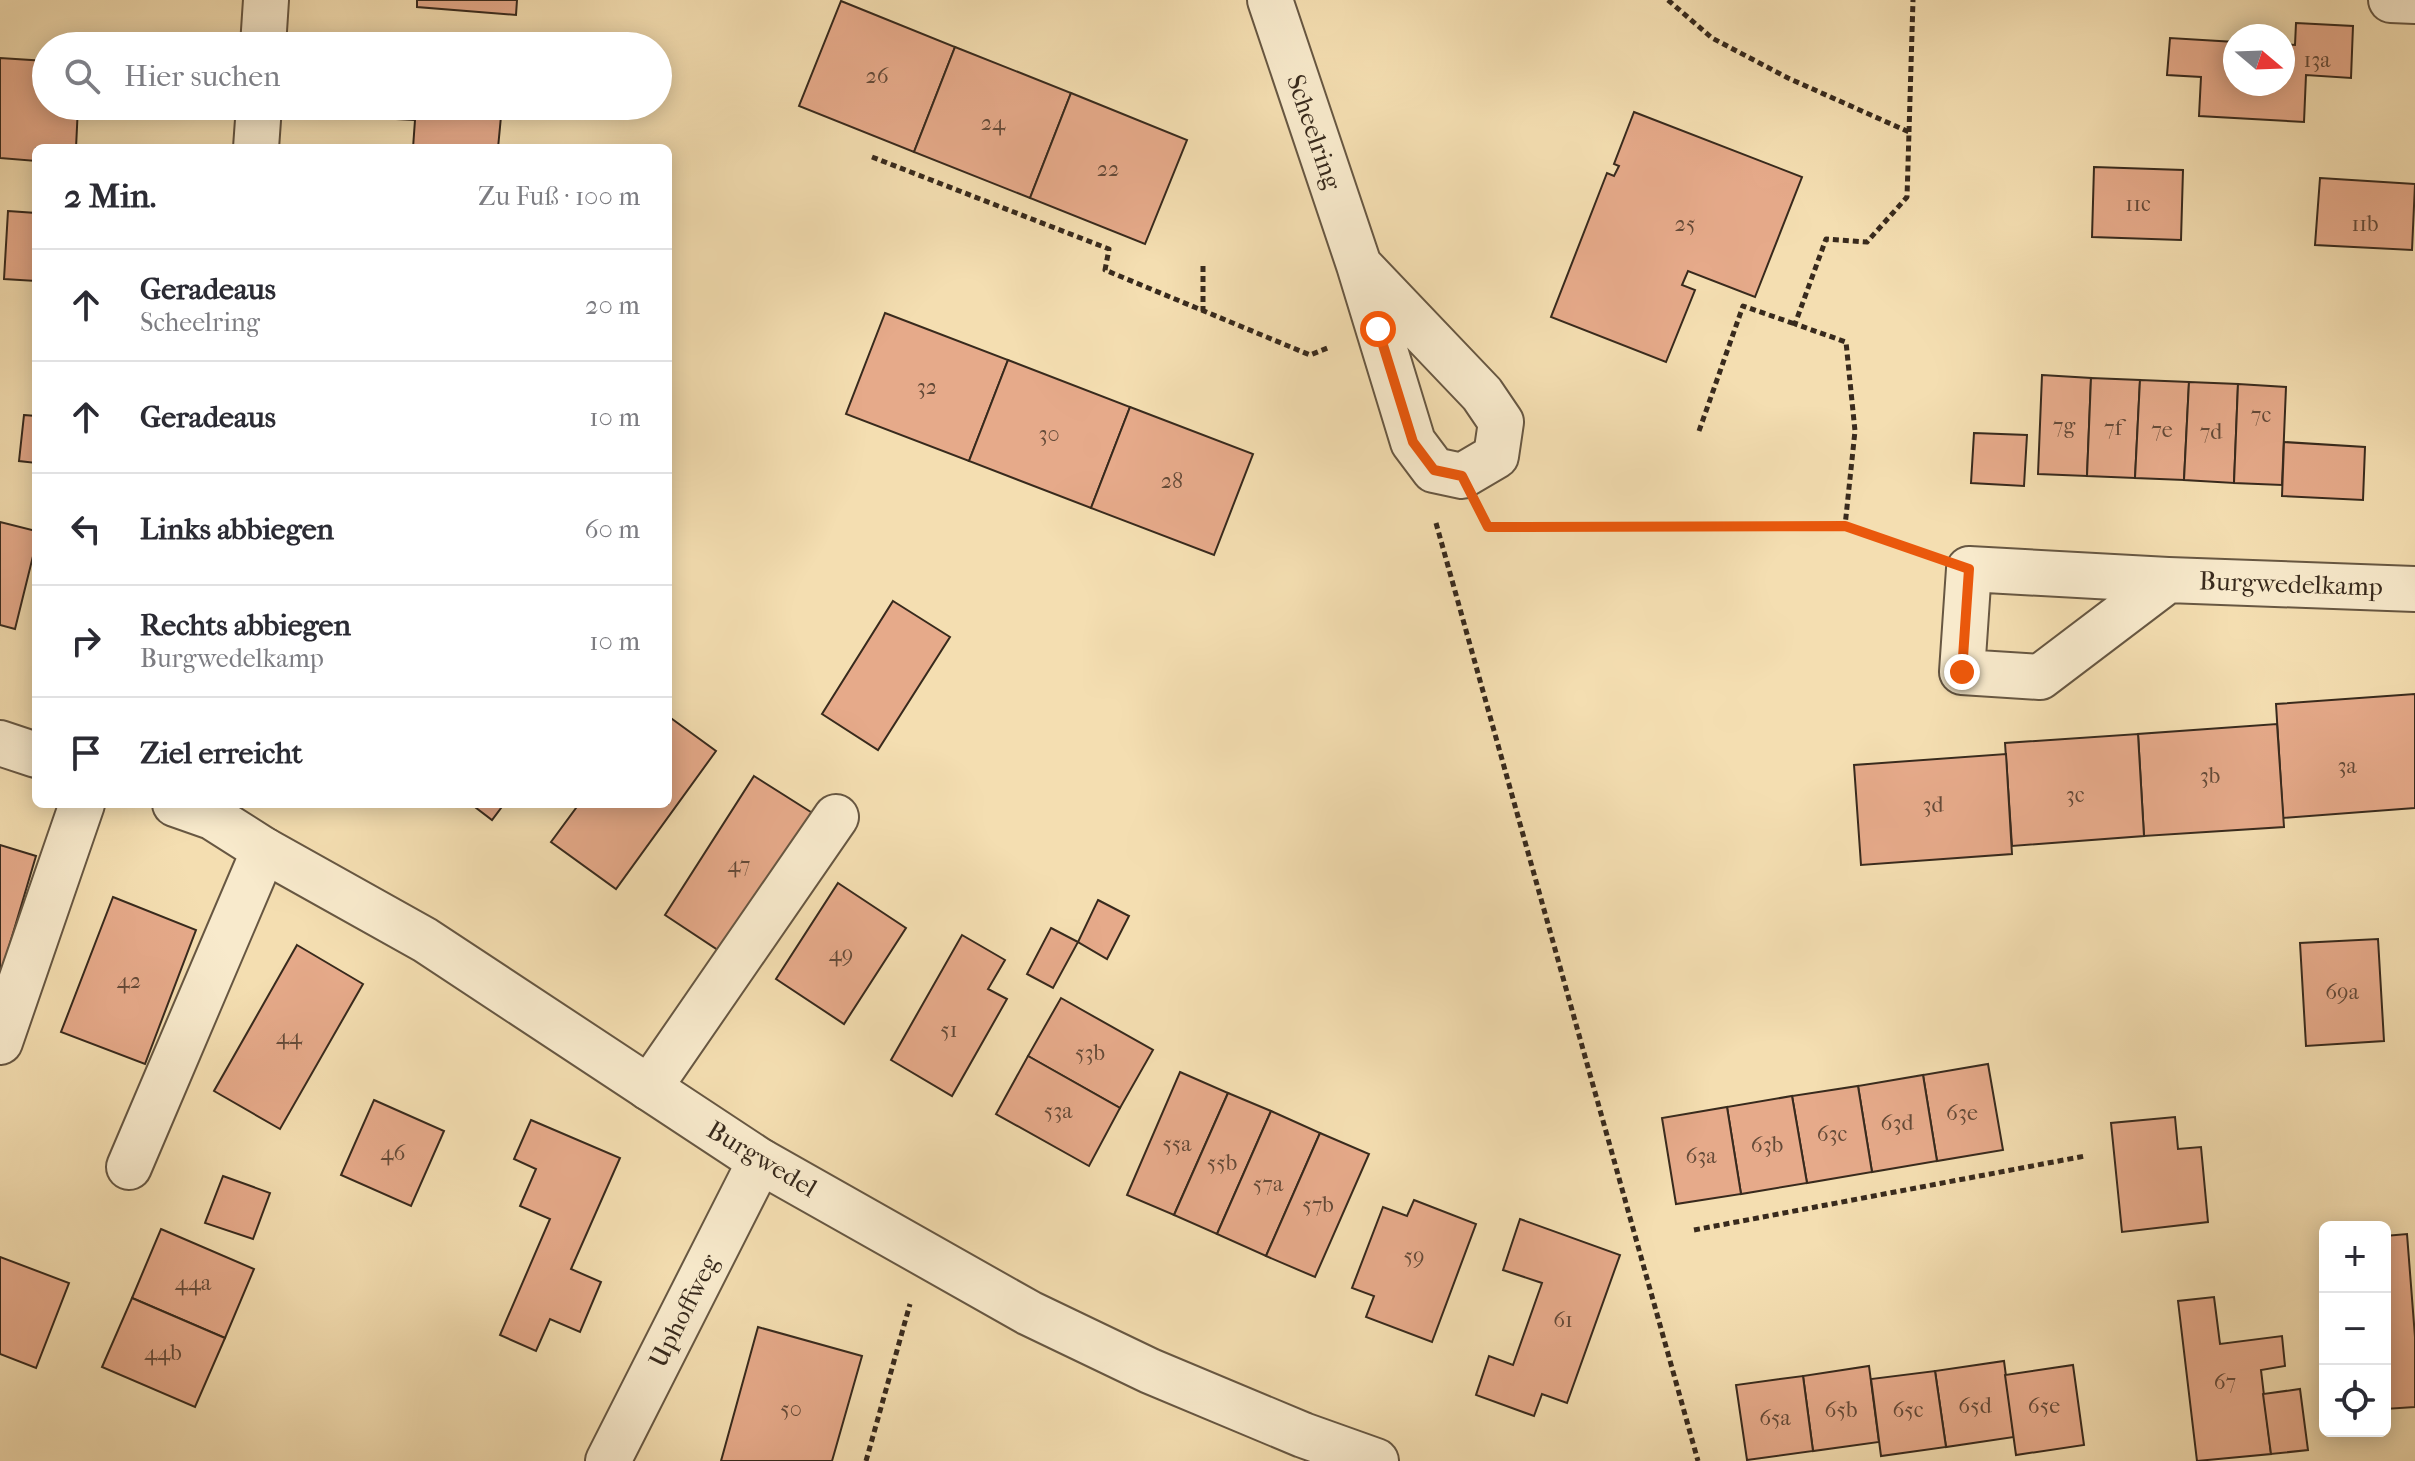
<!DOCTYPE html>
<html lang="de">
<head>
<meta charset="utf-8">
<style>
  :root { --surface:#fff; --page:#f2f2f3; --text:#2b2b33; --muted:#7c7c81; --line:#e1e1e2 }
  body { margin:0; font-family:"IM FELL French Canon",serif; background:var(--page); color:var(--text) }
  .controls { position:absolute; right:24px; bottom:24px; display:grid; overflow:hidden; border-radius:12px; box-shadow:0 4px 20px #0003 }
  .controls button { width:72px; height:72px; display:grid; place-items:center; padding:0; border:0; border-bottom:2px solid var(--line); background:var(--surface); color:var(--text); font:40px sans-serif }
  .compass { position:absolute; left:2223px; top:24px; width:72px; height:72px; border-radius:50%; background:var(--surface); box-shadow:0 4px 20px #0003; rotate:109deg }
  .stop { position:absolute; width:24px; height:24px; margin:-18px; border:6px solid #ea580c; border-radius:50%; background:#fff }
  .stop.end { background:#ea580c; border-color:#fff; box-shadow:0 2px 8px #0008 }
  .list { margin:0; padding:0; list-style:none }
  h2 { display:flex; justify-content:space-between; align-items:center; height:104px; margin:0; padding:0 32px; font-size:34px }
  h2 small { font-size:26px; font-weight:400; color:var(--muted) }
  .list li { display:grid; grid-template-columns:52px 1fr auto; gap:24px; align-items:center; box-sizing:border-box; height:112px; padding:0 32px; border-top:2px solid var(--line) }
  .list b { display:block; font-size:30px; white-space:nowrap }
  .list p { margin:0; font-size:26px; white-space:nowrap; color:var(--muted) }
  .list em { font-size:26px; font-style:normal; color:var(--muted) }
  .icon { flex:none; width:44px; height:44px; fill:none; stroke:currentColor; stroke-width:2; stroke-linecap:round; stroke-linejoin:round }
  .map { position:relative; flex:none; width:2415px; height:1461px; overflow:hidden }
  .search { position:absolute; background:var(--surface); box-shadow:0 4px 20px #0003; left:32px; top:32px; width:640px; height:88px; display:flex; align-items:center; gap:20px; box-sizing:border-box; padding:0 28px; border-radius:44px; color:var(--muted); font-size:30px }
  .panel { position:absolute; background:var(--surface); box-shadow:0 4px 20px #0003; left:32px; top:144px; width:640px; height:664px; border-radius:12px }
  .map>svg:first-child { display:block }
</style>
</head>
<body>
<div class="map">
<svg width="2415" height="1461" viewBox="0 0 2415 1461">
  <rect width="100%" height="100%" fill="#f4deb1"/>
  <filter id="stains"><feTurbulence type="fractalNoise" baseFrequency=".0025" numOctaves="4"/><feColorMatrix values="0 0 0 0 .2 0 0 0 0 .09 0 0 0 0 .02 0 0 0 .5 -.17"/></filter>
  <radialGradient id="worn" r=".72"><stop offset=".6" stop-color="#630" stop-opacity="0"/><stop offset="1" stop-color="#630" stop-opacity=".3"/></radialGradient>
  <g fill="#e6aa8a" stroke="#382a1d" stroke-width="2">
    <path d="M 417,0 L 517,0 L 516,15 L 417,7 Z"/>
    <path d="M 841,1 L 955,47 L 914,152 L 799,106 Z"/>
    <path d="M 2296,23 L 2353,26 L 2351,78 L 2306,75 L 2304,122 L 2199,116 L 2201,77 L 2167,75 L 2170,38 L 2235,42 L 2235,84 L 2283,84 L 2283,44 L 2295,45 Z"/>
    <path d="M 955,47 L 1071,93 L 1030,198 L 914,152 Z"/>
    <path d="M 0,58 L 46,61 L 46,106 L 78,106 L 76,148 L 36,148 L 36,161 L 0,158 Z"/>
    <path d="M 1071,93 L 1187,140 L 1145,244 L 1030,198 Z"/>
    <path d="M 398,106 L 502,106 L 498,148 L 413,148 L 415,120 L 397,119 Z"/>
    <path d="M 1634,112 L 1802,177 L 1755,297 L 1688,271 L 1682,285 L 1695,290 L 1666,362 L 1551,317 L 1607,173 L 1614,176 L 1619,166 L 1614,164 Z"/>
    <path d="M 2094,167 L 2183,170 L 2181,240 L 2092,237 Z"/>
    <path d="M 2320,178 L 2415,184 L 2412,250 L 2315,245 Z"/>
    <path d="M 8,211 L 36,213 L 36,281 L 4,279 Z"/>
    <path d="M 885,313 L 1008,360 L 969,461 L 846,414 Z"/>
    <path d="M 1008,360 L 1130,407 L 1091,508 L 969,461 Z"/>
    <path d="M 2042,375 L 2091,378 L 2087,476 L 2038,474 Z"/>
    <path d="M 2091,378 L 2140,380 L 2135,478 L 2087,476 Z"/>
    <path d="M 2140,380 L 2189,382 L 2184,480 L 2135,478 Z"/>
    <path d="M 2189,382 L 2238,384 L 2234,483 L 2184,480 Z"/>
    <path d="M 2238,384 L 2286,387 L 2282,485 L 2234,483 Z"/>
    <path d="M 1130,407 L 1253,454 L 1214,555 L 1091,508 Z"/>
    <path d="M 24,415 L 36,416 L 36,463 L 19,461 Z"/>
    <path d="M 1974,433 L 2027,435 L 2024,486 L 1971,483 Z"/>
    <path d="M 2284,442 L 2365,447 L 2363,500 L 2282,496 Z"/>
    <path d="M 0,522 L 36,531 L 36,544 L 15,629 L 0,625 Z"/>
    <path d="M 893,601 L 950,637 L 878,750 L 822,714 Z"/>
    <path d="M 2415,694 L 2415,808 L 2283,818 L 2276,704 Z"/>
    <path d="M 668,716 L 716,751 L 616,889 L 551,842 L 579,804 L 668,804 Z"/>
    <path d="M 2277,724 L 2284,827 L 2144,836 L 2138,734 Z"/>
    <path d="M 2138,734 L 2144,836 L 2012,846 L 2005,743 Z"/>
    <path d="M 2006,754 L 2012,854 L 1861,865 L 1854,765 Z"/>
    <path d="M 754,776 L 814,814 L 724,954 L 665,915 Z"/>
    <path d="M 471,804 L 504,804 L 492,820 Z"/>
    <path d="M 0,845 L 36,856 L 0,977 Z"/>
    <path d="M 838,883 L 906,928 L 844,1024 L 776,979 Z"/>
    <path d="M 113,897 L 196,930 L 145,1064 L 61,1032 Z"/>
    <path d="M 1098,900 L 1129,916 L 1107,959 L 1078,942 Z"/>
    <path d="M 1051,928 L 1078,942 L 1053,988 L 1027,974 Z"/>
    <path d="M 962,935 L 1005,960 L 988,989 L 1007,999 L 952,1096 L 891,1060 Z"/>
    <path d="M 2378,939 L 2384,1041 L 2306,1046 L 2300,943 Z"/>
    <path d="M 297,945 L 363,984 L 280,1129 L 214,1091 Z"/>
    <path d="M 1061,998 L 1153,1050 L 1120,1108 L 1028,1056 Z"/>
    <path d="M 1028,1056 L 1120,1108 L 1089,1166 L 996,1114 Z"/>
    <path d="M 1988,1064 L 2003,1150 L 1937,1161 L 1923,1075 Z"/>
    <path d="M 1180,1072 L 1228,1093 L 1174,1215 L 1127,1195 Z"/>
    <path d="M 1923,1075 L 1937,1161 L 1872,1172 L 1858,1086 Z"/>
    <path d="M 1858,1086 L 1872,1172 L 1807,1183 L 1792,1096 Z"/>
    <path d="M 1228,1093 L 1271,1111 L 1217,1234 L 1174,1215 Z"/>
    <path d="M 1792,1096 L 1807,1183 L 1741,1194 L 1727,1107 Z"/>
    <path d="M 374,1100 L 444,1131 L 411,1206 L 341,1175 Z"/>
    <path d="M 1727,1107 L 1741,1194 L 1676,1204 L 1662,1118 Z"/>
    <path d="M 1271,1111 L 1320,1133 L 1266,1256 L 1217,1234 Z"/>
    <path d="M 2175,1117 L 2178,1149 L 2201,1147 L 2208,1222 L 2122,1232 L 2111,1123 Z"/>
    <path d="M 531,1120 L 620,1158 L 571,1269 L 601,1282 L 580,1332 L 550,1319 L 536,1351 L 500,1335 L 550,1219 L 520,1206 L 536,1169 L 514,1159 Z"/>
    <path d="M 1320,1133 L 1369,1154 L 1315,1277 L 1266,1256 Z"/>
    <path d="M 223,1176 L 270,1193 L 253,1239 L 205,1223 Z"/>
    <path d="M 1414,1200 L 1476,1224 L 1432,1342 L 1366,1317 L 1374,1296 L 1352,1288 L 1383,1207 L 1407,1216 Z"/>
    <path d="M 1520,1219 L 1620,1255 L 1567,1403 L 1542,1394 L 1534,1416 L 1476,1395 L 1489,1356 L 1513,1365 L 1542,1283 L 1503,1270 Z"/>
    <path d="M 161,1229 L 254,1269 L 225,1338 L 132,1298 Z"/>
    <path d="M 2407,1234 L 2415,1337 L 2415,1407 L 2385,1409 L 2385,1236 Z"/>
    <path d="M 0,1257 L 69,1283 L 36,1368 L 0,1354 Z"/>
    <path d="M 2214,1297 L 2220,1344 L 2282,1336 L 2285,1366 L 2261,1370 L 2271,1454 L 2197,1461 L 2178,1301 Z"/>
    <path d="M 132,1298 L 225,1338 L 195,1407 L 102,1367 Z"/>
    <path d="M 758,1327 L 862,1356 L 832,1461 L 721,1461 Z"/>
    <path d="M 2004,1361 L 2014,1437 L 1946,1447 L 1935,1371 Z"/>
    <path d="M 2073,1365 L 2084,1445 L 2016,1455 L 2005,1375 Z"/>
    <path d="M 1869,1366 L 1879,1442 L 1813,1451 L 1803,1376 Z"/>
    <path d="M 1935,1371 L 1946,1447 L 1881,1456 L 1871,1379 Z"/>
    <path d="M 1803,1376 L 1813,1451 L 1747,1460 L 1736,1385 Z"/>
    <path d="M 2300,1389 L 2308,1450 L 2271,1454 L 2263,1394 Z"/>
  </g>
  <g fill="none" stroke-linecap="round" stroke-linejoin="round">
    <defs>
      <g id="minor">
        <path d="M 1270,0 L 1359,265 L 1413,442 L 1434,470 L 1462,476 L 1496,456 L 1501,422 L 1482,394 L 1359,265"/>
        <path d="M 2391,0 L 2415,1"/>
        <path d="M 263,46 L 266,0"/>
        <path d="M 256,148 L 259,106"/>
        <path d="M 2168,580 L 2040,677 L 1962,672 L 1969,569 L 2168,580 L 2415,589"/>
        <path d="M 0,743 L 36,755"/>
        <path d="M 175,804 L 212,817 L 264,850 L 425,940 L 760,1161 L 1029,1313 L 1150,1371 L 1303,1435 L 1376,1461"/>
        <path d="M 0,1042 L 82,804"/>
        <path d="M 649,1088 L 836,817"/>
        <path d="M 129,1167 L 264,850"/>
        <path d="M 608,1461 L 760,1161"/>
      </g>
    </defs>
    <use href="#minor" stroke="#675742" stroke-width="48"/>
    <g stroke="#382a1d" stroke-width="5" stroke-dasharray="6 4" stroke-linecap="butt">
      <path d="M 1668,0 L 1712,38 L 1788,78 L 1909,132 L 1907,197 L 1867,242 L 1826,239 L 1795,324 L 1846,342 L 1855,431 L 1845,526"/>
      <path d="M 1909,132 L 1913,0"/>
      <path d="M 872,157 L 1109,249 L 1105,270 L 1310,355 L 1330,347"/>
      <path d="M 1203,266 L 1203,311"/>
      <path d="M 1699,431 L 1743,306 L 1795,324"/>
      <path d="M 1485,521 L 1488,527 L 1845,526 L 1919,552"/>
      <path d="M 1436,523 L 1698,1461"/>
      <path d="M 1694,1230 L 2085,1156"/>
      <path d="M 866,1461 L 910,1304"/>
    </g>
    <use href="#minor" stroke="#f8eacc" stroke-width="44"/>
  </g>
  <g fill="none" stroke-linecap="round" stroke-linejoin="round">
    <path stroke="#ea580c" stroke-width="10" d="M 1378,329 L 1413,442 L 1434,470 L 1462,476 L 1488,527 L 1845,526 L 1969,569 L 1962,672"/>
  </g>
  <g text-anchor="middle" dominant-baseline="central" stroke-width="6" stroke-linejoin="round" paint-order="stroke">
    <g font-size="22" fill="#644a38">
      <text x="2317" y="60">13a</text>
      <text x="877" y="76">26</text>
      <text x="993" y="123">24</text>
      <text x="1108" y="169">22</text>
      <text x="2138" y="204">11c</text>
      <text x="1685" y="224">25</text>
      <text x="2365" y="224">11b</text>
      <text x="927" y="387">32</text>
      <text x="2261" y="415">7c</text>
      <text x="2064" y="426">7g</text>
      <text x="2113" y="428">7f</text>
      <text x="2162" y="430">7e</text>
      <text x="2211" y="432">7d</text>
      <text x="1049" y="434">30</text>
      <text x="1172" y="481">28</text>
      <text x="2347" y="766">3a</text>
      <text x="2210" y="776">3b</text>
      <text x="2075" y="795">3c</text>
      <text x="1933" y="805">3d</text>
      <text x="739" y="865">47</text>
      <text x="841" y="954">49</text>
      <text x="129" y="981">42</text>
      <text x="2342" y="992">69a</text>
      <text x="949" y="1030">51</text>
      <text x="289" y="1037">44</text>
      <text x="1090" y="1053">53b</text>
      <text x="1058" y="1111">53a</text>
      <text x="1962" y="1113">63e</text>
      <text x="1897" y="1123">63d</text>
      <text x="1832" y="1134">63c</text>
      <text x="1177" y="1144">55a</text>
      <text x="1767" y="1145">63b</text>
      <text x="393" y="1153">46</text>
      <text x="1701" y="1156">63a</text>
      <text x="1222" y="1163">55b</text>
      <text x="1268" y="1184">57a</text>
      <text x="1318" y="1205">57b</text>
      <text x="1414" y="1256">59</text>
      <text x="193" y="1283">44a</text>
      <text x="1563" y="1320">61</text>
      <text x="163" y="1353">44b</text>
      <text x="2225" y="1382">67</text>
      <text x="1975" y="1406">65d</text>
      <text x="2044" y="1406">65e</text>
      <text x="791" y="1409">50</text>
      <text x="1841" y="1410">65b</text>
      <text x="1908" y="1410">65c</text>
      <text x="1775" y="1418">65a</text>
    </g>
    <g font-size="26" fill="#382a1d" stroke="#f8eacc">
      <text transform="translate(1314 132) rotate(71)">Scheelring</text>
      <text transform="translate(2291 584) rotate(2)">Burgwedelkamp</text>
      <text transform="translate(762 1159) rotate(31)">Burgwedel</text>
      <text transform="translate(684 1311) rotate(-63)">Uphoffweg</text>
    </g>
  </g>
  <rect width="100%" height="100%" filter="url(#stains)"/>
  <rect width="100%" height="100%" fill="url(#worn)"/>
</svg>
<div class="controls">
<button>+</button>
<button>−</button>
<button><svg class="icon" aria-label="locate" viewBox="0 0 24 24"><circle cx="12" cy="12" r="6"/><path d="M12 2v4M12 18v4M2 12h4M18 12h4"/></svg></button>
</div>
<svg class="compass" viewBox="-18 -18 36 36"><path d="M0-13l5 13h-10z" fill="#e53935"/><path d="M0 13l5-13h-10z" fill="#7c7c81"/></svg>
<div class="stop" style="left:1378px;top:329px"></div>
<div class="stop end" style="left:1962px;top:672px"></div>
<div class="search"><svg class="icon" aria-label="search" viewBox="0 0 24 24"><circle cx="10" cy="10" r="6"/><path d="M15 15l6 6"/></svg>Hier suchen</div>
<section class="panel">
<h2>2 Min.<small>Zu Fuß · 100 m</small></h2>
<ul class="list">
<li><svg class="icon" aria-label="ahead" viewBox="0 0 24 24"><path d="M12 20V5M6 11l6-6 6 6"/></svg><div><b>Geradeaus</b><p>Scheelring</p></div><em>20 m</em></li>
<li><svg class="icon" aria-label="ahead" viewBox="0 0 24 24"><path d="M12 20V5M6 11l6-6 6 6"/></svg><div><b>Geradeaus</b></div><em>10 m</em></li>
<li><svg class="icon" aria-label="left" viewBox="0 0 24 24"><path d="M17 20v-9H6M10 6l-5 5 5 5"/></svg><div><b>Links abbiegen</b></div><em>60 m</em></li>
<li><svg class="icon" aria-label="right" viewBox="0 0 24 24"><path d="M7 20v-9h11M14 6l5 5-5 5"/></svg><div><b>Rechts abbiegen</b><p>Burgwedelkamp</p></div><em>10 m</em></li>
<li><svg class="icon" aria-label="arrive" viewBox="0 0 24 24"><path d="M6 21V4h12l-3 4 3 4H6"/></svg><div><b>Ziel erreicht</b></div></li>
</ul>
</section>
</div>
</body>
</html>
